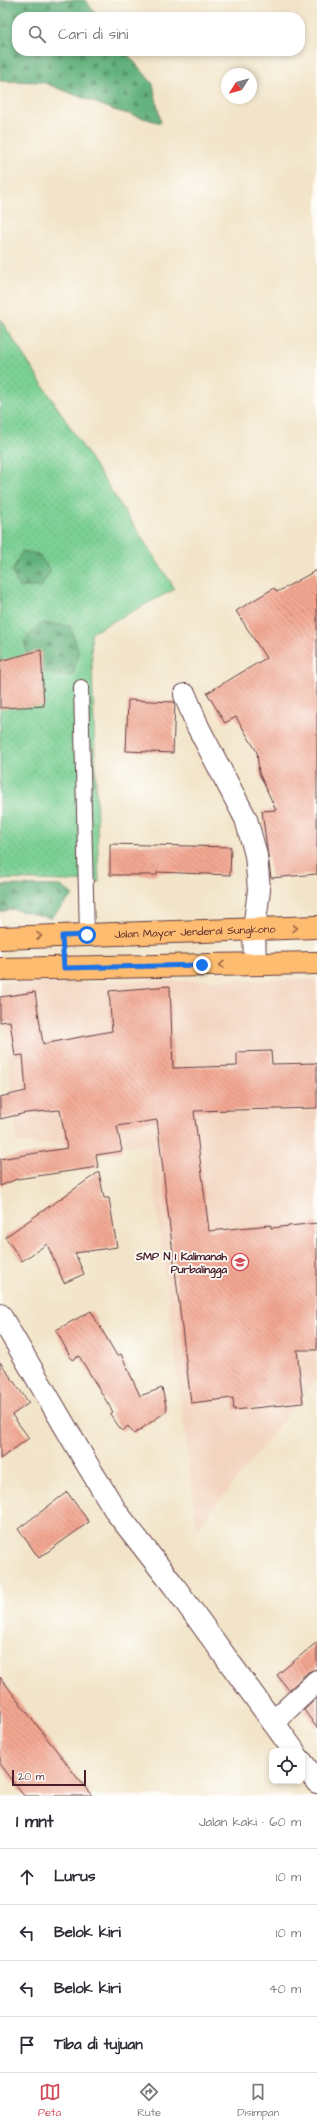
<!DOCTYPE html>
<html lang="id">
<head>
<meta charset="utf-8">
<style>
  :root { --surface:#fff; --page:#f7f7f7; --text:#2b2b33; --muted:#7c7c81; --line:#e1e1e2; --accent:#d1495b }
  body { margin:0; font-family:"Architects Daughter",sans-serif; background:var(--page); color:var(--text) }
  .controls { position:absolute; right:12px; bottom:12px; display:grid; overflow:hidden; border-radius:8px; box-shadow:0 2px 6px #0003 }
  .controls button { width:36px; height:36px; display:grid; place-items:center; padding:0; border:0; border-bottom:1px solid var(--line); background:var(--surface); color:var(--text); font:20px sans-serif }
  .compass { position:absolute; left:221px; top:68px; width:36px; height:36px; border-radius:50%; background:var(--surface); box-shadow:0 2px 6px #0003; rotate:233deg }
  .scale { position:absolute; left:12px; bottom:10px; width:74px; box-sizing:border-box; padding-left:4px; border:2px solid #4a1f2b; border-top:0; font-size:11px; line-height:14px; white-space:nowrap; color:#4a1f2b; -webkit-text-stroke:3px #fdfcf7; paint-order:stroke }
  .stop { position:absolute; width:12px; height:12px; margin:-9px; border:3px solid #1a73e8; border-radius:50%; background:#fff }
  .stop.end { background:#1a73e8; border-color:#fff; box-shadow:0 1px 4px #0008 }
  .list { margin:0; padding:0; list-style:none }
  h2 { display:flex; justify-content:space-between; align-items:center; height:52px; margin:0; padding:0 16px; font-size:17px }
  h2 small { font-size:13px; font-weight:400; color:var(--muted) }
  .list li { display:grid; grid-template-columns:26px 1fr auto; gap:12px; align-items:center; box-sizing:border-box; height:56px; padding:0 16px; border-top:1px solid var(--line) }
  .list b { display:block; font-size:15px; white-space:nowrap }
  .list em { font-size:13px; font-style:normal; color:var(--muted) }
  .icon { flex:none; width:22px; height:22px; fill:none; stroke:currentColor; stroke-width:2; stroke-linecap:round; stroke-linejoin:round }
  .map { position:relative; flex:none; width:317px; height:1796px; overflow:hidden }
  .search { position:absolute; background:var(--surface); box-shadow:0 2px 6px #0003; left:12px; right:12px; top:12px; height:44px; display:flex; align-items:center; gap:10px; box-sizing:border-box; padding:0 14px; border-radius:16px; color:var(--muted); font-size:15px }
  .sheet { height:276px; background:var(--surface) }
  nav { display:flex; justify-content:space-around; align-items:center; box-sizing:border-box; height:56px; border-top:1px solid var(--line); background:var(--surface); font-size:11px; color:var(--muted) }
  nav a { display:grid; justify-items:center; gap:2px }
  nav .on { color:var(--accent) }
  .map>svg:first-child { display:block }
</style>
</head>
<body>
<div class="map">
<svg width="317" height="1796" viewBox="0 0 317 1796">
  <defs>
    <pattern id="grass-dots" width="8" height="8" patternUnits="userSpaceOnUse"><rect width="8" height="8" fill="#7bd094"/><path d="M2 2h.1M6 6h.1" fill="none" stroke="#6cb280" stroke-width="1.8" stroke-linecap="round"/></pattern>
    <pattern id="forest-firs" width="22" height="20" patternUnits="userSpaceOnUse"><rect width="22" height="20" fill="#64b27e"/><path d="M5 1l3.5 6h-7zM16 11l3.5 6h-7z" fill="#549067"/></pattern>
    <pattern id="building-back-hatch" width="6" height="6" patternUnits="userSpaceOnUse"><rect width="6" height="6" fill="#f3a792"/><path d="M-1 5l2 2M0 0l6 6M5-1l2 2" fill="none" stroke="#c78777"/></pattern>
  </defs>
  <rect width="100%" height="100%" fill="#fdfcf7"/>
  <filter id="ink" filterUnits="userSpaceOnUse"><feTurbulence type="fractalNoise" baseFrequency=".025" numOctaves="2"/><feDisplacementMap in="SourceGraphic" scale="8" xChannelSelector="R" yChannelSelector="G"/><feConvolveMatrix kernelMatrix="1 2 1 2 8 2 1 2 1" color-interpolation-filters="sRGB"/></filter>
  <filter id="wash" filterUnits="userSpaceOnUse"><feTurbulence type="fractalNoise" baseFrequency=".012" numOctaves="4" result="noise"/><feDisplacementMap in="SourceGraphic" scale="16" xChannelSelector="R" yChannelSelector="G"/><feGaussianBlur stdDeviation="0.9" result="paint"/><feColorMatrix in="noise" values="0 0 0 0 0 0 0 0 0 0 0 0 0 0 0 0 0 1.4 0 .05"/><feComposite in="paint" operator="in"/></filter>
  <g filter="url(#wash)">
    <rect width="100%" height="100%" fill="#f2e4c8"/>
    <path fill="#f3d4bf" d="M 317,979 L 317,1378 L 197,1529 L 149,1146 L 17,1143 L 0,983 Z"/>
    <path fill="url(#grass-dots)" stroke="#627860" d="M 0,319 L 175,589 L 91,633 L 99,882 L 0,879 Z"/>
    <g fill="url(#forest-firs)" stroke="#576854">
      <path d="M 0,0 L 85,0 L 98,17 L 17,17 L 17,51 L 125,51 L 153,84 L 161,123 L 114,110 L 42,82 L 0,81 Z"/>
      <path d="M 22,551 L 38,554 L 51,571 L 40,587 L 19,587 L 12,572 Z"/>
      <path d="M 41,623 L 70,626 L 79,653 L 72,676 L 55,675 L 30,666 L 24,641 Z"/>
      <path d="M 0,885 L 61,886 L 73,895 L 51,918 L 12,909 L 0,912 Z"/>
    </g>
    <g id="blocks">
      <g fill="url(#building-back-hatch)">
        <path d="M 317,570 L 317,874 L 271,878 L 262,811 L 276,810 L 259,773 L 257,752 L 236,717 L 225,723 L 207,693 L 266,658 L 236,611 L 274,588 L 277,592 Z"/>
        <path d="M 41,650 L 44,706 L 0,708 L 0,661 Z"/>
        <path d="M 128,700 L 175,702 L 173,753 L 126,751 Z"/>
        <path d="M 110,844 L 231,847 L 230,875 L 157,872 L 157,875 L 110,875 Z"/>
        <path d="M 170,986 L 173,1068 L 237,1066 L 237,1052 L 271,1051 L 272,1064 L 317,1063 L 317,1108 L 194,1111 L 209,1231 L 271,1225 L 271,1228 L 317,1223 L 317,1350 L 297,1350 L 303,1403 L 234,1410 L 233,1398 L 191,1403 L 157,1120 L 117,1126 L 122,1151 L 96,1155 L 98,1167 L 17,1179 L 0,1186 L 0,1159 L 67,1148 L 60,1110 L 26,1113 L 0,1119 L 0,1097 L 26,1091 L 23,1055 L 15,1056 L 10,1021 L 0,1022 L 0,997 L 35,992 L 43,1044 L 112,1031 L 109,991 Z"/>
        <path d="M 99,1172 L 104,1198 L 109,1198 L 117,1247 L 75,1253 L 84,1274 L 64,1283 L 47,1244 L 22,1261 L 5,1237 Z"/>
        <path d="M 91,1311 L 117,1356 L 121,1354 L 140,1396 L 162,1388 L 167,1411 L 134,1434 L 128,1426 L 122,1431 L 110,1414 L 113,1412 L 79,1356 L 72,1360 L 56,1330 Z"/>
        <path d="M 0,1362 L 29,1403 L 12,1415 L 29,1438 L 0,1459 Z"/>
        <path d="M 67,1492 L 89,1522 L 39,1558 L 18,1529 Z"/>
        <path d="M 317,1642 L 317,1669 L 308,1672 L 289,1690 L 277,1675 Z"/>
        <path d="M 0,1677 L 76,1776 L 92,1796 L 24,1796 L 0,1765 Z"/>
        <path d="M 317,1698 L 317,1728 L 304,1710 Z"/>
      </g>
    </g>
  </g>
  <g filter="url(#ink)">
    <use href="#blocks" fill-opacity="0" stroke="#633d43" stroke-width="1"/>
    <g fill="none" stroke-linecap="round" stroke-linejoin="round">
      <defs>
        <path id="service" d="M 81,687 L 87,935"/>
        <g id="minor">
          <path d="M 185,695 L 198,727 L 246,819 L 256,855 L 259,890 L 254,929 L 255,964"/>
          <path d="M 0,1315 L 87,1464 L 117,1513 L 174,1586 L 294,1751"/>
          <path d="M 273,1722 L 317,1681"/>
          <path d="M 302,1762 L 317,1782"/>
        </g>
        <g id="primary">
          <path id="s1" d="M 0,938 L 317,927"/>
          <path d="M 0,969 L 317,963"/>
        </g>
      </defs>
      <use href="#service" stroke="#633d43" stroke-width="16"/>
      <use href="#minor" stroke="#633d43" stroke-width="24"/>
      <use href="#primary" stroke="#633d43" stroke-width="24"/>
      <use href="#service" stroke="#fff" stroke-width="14"/>
      <use href="#minor" stroke="#fff" stroke-width="22"/>
      <use href="#primary" stroke="#febc70" stroke-width="22"/>
    </g>
    <defs><path id="oneway-chevron" d="M-2-3.5L2.5 0L-2 3.5" fill="none" stroke-width="1.6" stroke-linecap="round" stroke-linejoin="round"/></defs>
    <g stroke="#9b664a">
      <use href="#oneway-chevron" transform="translate(295 928) rotate(-1)"/>
      <use href="#oneway-chevron" transform="translate(39 936) rotate(-2)"/>
      <use href="#oneway-chevron" transform="translate(222 965) rotate(179)"/>
    </g>
  </g>
  <g fill="none" stroke-linecap="round" stroke-linejoin="round" filter="url(#ink)">
    <path stroke="#1a73e8" stroke-width="5" d="M 87,935 L 62,936 L 64,968 L 202,965"/>
  </g>
  <defs>
    <symbol id="school-ring" viewBox="-11 -11 22 22"><circle r="9.5" fill="#fdfcf7" stroke="#d1495b" stroke-width="1.5"/><path d="M0-5L7-2L0 1L-7-2ZM-4 1L0 2.5L4 1V4Q0 6-4 4Z" fill="#d1495b"/></symbol>
  </defs>
  <g fill-rule="evenodd">
    <use href="#school-ring" x="230" y="1252" width="20" height="20"/>
  </g>
  <g text-anchor="middle" dominant-baseline="central" stroke-width="3.5" stroke-linejoin="round" paint-order="stroke">
    <g font-size="11" fill="#4a1f2b" stroke="#fdfcf7">
      <text stroke="none"><textPath href="#s1" startOffset="195">Jalan Mayor Jenderal Sungkono</textPath></text>
    </g>
    <g font-size="11" font-weight="bold" fill="#4a1f2b" stroke="#fdfcf7" text-anchor="end">
      <text x="227" y="1256">SMP N 1 Kalimanah<tspan x="227" dy="13">Purbalingga</tspan></text>
    </g>
  </g>
</svg>
<div class="controls">
<button><svg class="icon" aria-label="locate" viewBox="0 0 24 24"><circle cx="12" cy="12" r="6"/><path d="M12 2v4M12 18v4M2 12h4M18 12h4"/></svg></button>
</div>
<svg class="compass" viewBox="-18 -18 36 36"><path d="M0-13l5 13h-10z" fill="#e53935"/><path d="M0 13l5-13h-10z" fill="#7c7c81"/></svg>
<div class="scale">20 m</div>
<div class="stop" style="left:87px;top:935px"></div>
<div class="stop end" style="left:202px;top:965px"></div>
<div class="search"><svg class="icon" aria-label="search" viewBox="0 0 24 24"><circle cx="10" cy="10" r="6"/><path d="M15 15l6 6"/></svg>Cari di sini</div>
</div>
<section class="sheet">
<h2>1 mnt<small>Jalan kaki · 60 m</small></h2>
<ul class="list">
<li><svg class="icon" aria-label="ahead" viewBox="0 0 24 24"><path d="M12 20V5M6 11l6-6 6 6"/></svg><div><b>Lurus</b></div><em>10 m</em></li>
<li><svg class="icon" aria-label="left" viewBox="0 0 24 24"><path d="M17 20v-9H6M10 6l-5 5 5 5"/></svg><div><b>Belok kiri</b></div><em>10 m</em></li>
<li><svg class="icon" aria-label="left" viewBox="0 0 24 24"><path d="M17 20v-9H6M10 6l-5 5 5 5"/></svg><div><b>Belok kiri</b></div><em>40 m</em></li>
<li><svg class="icon" aria-label="arrive" viewBox="0 0 24 24"><path d="M6 21V4h12l-3 4 3 4H6"/></svg><div><b>Tiba di tujuan</b></div></li>
</ul>
</section>
<nav>
<a class="on"><svg class="icon" aria-label="map" viewBox="0 0 24 24"><path d="M3 6l6-2 6 2 6-2v14l-6 2-6-2-6 2zM9 4v14M15 6v14"/></svg>Peta</a>
<a><svg class="icon" aria-label="directions" viewBox="0 0 24 24"><path d="M12 3l9 9-9 9-9-9zM9 14v-3h6M13 9l2 2-2 2"/></svg>Rute</a>
<a><svg class="icon" aria-label="saved" viewBox="0 0 24 24"><path d="M7 4h10v16l-5-4-5 4z"/></svg>Disimpan</a>
</nav>
</body>
</html>
